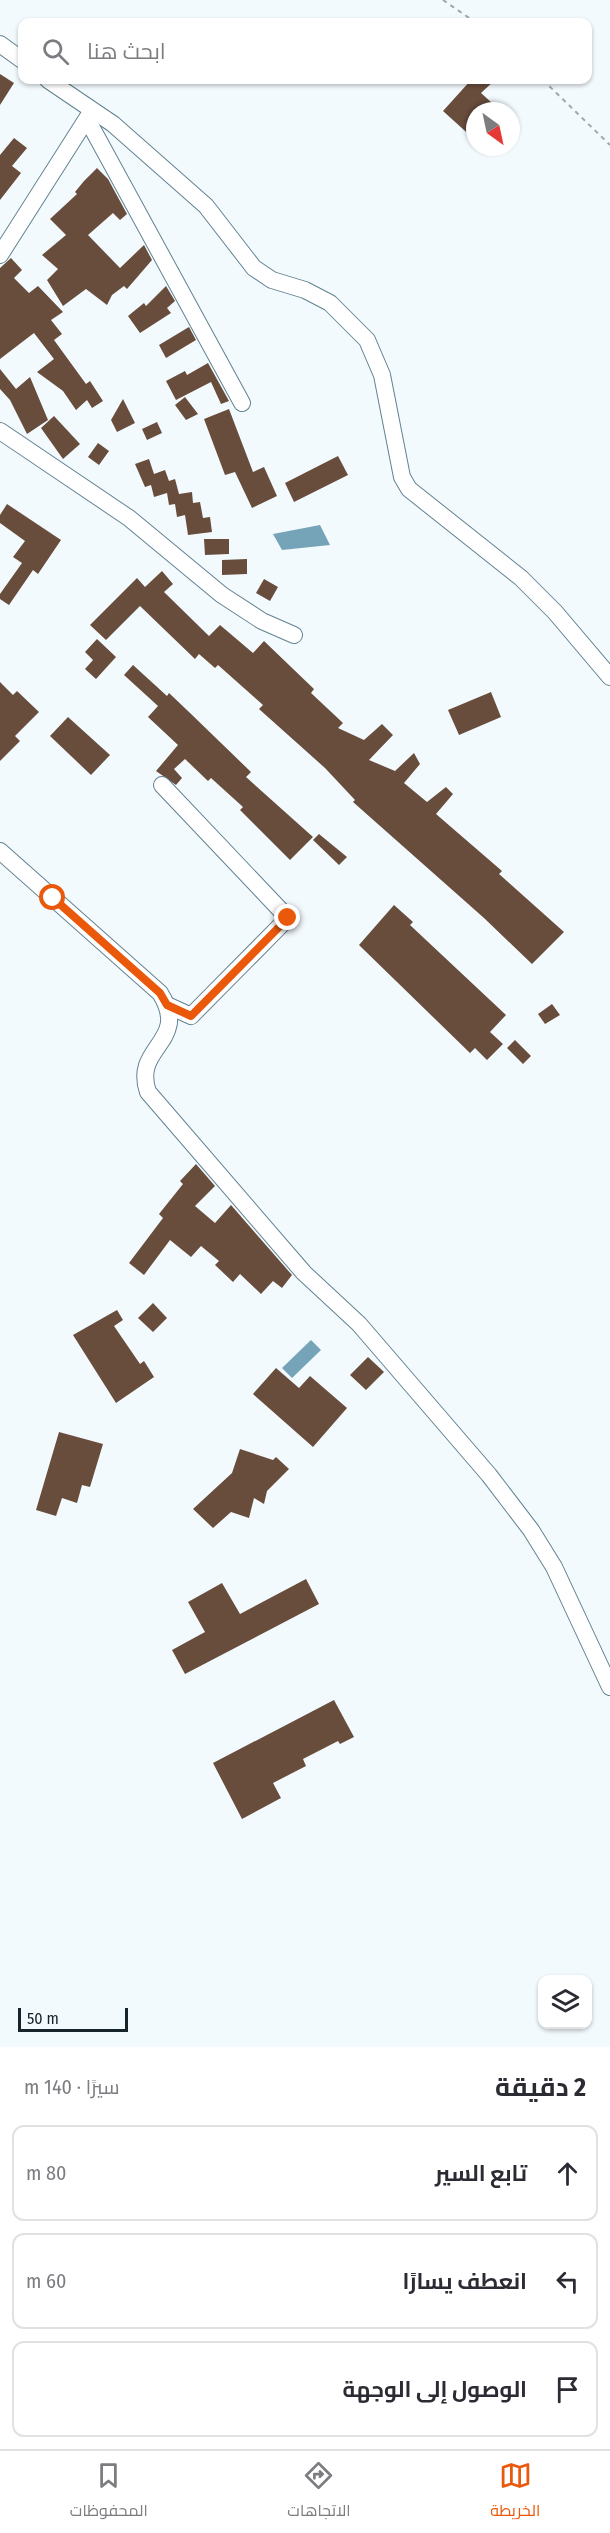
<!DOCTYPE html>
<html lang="ar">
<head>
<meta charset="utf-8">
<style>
  :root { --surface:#fff; --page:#f2f2f3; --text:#2b2b33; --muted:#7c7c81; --line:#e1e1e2; --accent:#ea580c }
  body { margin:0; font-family:"Fira Sans Condensed",Cairo,sans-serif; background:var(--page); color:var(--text); direction:rtl }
  .controls { position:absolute; right:18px; bottom:18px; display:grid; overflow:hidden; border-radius:12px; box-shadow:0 2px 4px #0004 }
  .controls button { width:54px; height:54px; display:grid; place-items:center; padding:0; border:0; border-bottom:2px solid var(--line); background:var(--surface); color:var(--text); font:30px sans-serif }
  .compass { position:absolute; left:466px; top:102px; width:54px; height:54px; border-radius:50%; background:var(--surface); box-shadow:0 2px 4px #0004; rotate:147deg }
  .scale { position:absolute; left:18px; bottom:15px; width:110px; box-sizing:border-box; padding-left:6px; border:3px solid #17242b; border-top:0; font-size:16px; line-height:21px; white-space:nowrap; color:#17242b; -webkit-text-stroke:4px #f3fafe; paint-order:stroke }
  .stop { position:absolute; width:18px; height:18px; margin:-14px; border:4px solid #ea580c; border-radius:50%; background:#fff }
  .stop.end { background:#ea580c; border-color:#fff; box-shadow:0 2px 6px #0008 }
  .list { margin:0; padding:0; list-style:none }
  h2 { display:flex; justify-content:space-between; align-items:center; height:78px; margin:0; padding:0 24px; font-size:26px }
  h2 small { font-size:20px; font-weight:400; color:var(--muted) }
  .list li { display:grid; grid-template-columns:39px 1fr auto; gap:18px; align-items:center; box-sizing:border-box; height:96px; margin:0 12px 12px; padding:0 12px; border:2px solid var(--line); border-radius:12px }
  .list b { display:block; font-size:22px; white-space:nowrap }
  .list em { font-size:20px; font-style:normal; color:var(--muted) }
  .icon { flex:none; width:33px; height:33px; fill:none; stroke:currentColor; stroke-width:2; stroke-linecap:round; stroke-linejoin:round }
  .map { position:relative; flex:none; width:610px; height:2047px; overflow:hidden; direction:ltr }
  .search { position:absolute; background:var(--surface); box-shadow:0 2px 4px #0004; left:18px; right:18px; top:18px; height:66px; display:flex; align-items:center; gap:15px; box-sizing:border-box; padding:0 21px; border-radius:12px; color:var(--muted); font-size:22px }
  .sheet { height:402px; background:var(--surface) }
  nav { display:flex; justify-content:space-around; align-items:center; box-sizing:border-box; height:84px; border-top:2px solid var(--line); background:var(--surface); font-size:16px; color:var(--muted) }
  nav a { display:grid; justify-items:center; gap:3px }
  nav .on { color:var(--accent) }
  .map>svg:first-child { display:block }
</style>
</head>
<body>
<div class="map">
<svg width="610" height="2047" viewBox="0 0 610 2047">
  <rect width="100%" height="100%" fill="#f3fafe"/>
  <g fill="#75a3b8">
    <path d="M 320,525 L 330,545 L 282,550 L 273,534 Z"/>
    <path d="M 311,1340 L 321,1350 L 292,1378 L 282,1368 Z"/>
  </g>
  <g fill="#684d3c">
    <path d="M 0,74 L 14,83 L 0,105 Z"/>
    <path d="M 471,80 L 495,80 L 481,93 L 492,103 L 485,111 L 475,111 L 475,140 L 443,111 Z"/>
    <path d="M 14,138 L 27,148 L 12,166 L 21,173 L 0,200 L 0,155 Z"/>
    <path d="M 97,168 L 108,179 L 127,214 L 120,220 L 113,213 L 88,235 L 120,268 L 144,245 L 152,260 L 127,289 L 124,286 L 112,295 L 107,305 L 86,289 L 63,306 L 47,280 L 58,269 L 42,255 L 66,235 L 50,219 L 77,194 L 75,192 L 84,181 Z"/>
    <path d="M 11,258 L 22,270 L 14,278 L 29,293 L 38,286 L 63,312 L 51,320 L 62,334 L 54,340 L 86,384 L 90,381 L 103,401 L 92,408 L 87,400 L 76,410 L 63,391 L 37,372 L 54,359 L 34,333 L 0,359 L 0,268 Z"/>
    <path d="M 166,286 L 175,301 L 167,308 L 171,313 L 140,333 L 128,316 L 144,303 L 146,306 Z"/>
    <path d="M 189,327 L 196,340 L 166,358 L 159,345 Z"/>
    <path d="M 208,363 L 229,401 L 221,404 L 211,382 L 176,400 L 166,381 L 185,371 L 187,375 Z"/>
    <path d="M 0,369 L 16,389 L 30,377 L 48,420 L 27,434 L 10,400 L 0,389 Z"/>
    <path d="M 185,397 L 198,414 L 186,420 L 175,405 Z"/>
    <path d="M 123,399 L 135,423 L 117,432 L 111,420 Z"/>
    <path d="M 229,409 L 253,472 L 264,467 L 277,496 L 252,508 L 235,472 L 225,475 L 204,419 Z"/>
    <path d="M 54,416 L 80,444 L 63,459 L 41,428 Z"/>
    <path d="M 157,422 L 162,433 L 147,440 L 142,429 Z"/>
    <path d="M 98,443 L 109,451 L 99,465 L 88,457 Z"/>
    <path d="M 338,456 L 348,475 L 294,502 L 285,483 Z"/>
    <path d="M 149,459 L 154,474 L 165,470 L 169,481 L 175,479 L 179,494 L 192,492 L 193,503 L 200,502 L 203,518 L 210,517 L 212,532 L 188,535 L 185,515 L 177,517 L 175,504 L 169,505 L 167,493 L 154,497 L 151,485 L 145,487 L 135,464 Z"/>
    <path d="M 7,504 L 61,540 L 38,574 L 33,570 L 9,605 L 0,599 L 0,594 L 22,563 L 13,557 L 25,541 L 0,523 L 0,515 Z"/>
    <path d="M 204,539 L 229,539 L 229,554 L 205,555 Z"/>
    <path d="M 247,559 L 247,574 L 222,575 L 222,560 Z"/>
    <path d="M 162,571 L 173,584 L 164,592 L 209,636 L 220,625 L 253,653 L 264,641 L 314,689 L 311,693 L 343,723 L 338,728 L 364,740 L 382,724 L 393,735 L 369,760 L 395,771 L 414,753 L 420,764 L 404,783 L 427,802 L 446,787 L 453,794 L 436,814 L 502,871 L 499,874 L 564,932 L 532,964 L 484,918 L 353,802 L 355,800 L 325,768 L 259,709 L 263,705 L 218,665 L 215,668 L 199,654 L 195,659 L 140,606 L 106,640 L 90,625 L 137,578 L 145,587 Z"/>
    <path d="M 264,579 L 278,587 L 270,601 L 256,593 Z"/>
    <path d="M 97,639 L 116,657 L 96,679 L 85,669 L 93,660 L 85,652 Z"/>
    <path d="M 133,665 L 167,696 L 169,693 L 189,712 L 251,772 L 246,777 L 313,837 L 290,860 L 240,810 L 243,807 L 211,778 L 208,781 L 185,759 L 174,769 L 182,778 L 176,785 L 156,771 L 178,745 L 148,717 L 158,706 L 124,675 Z"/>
    <path d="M 0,682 L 13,695 L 17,691 L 39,712 L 15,736 L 20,741 L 0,761 Z"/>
    <path d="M 491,692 L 501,717 L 459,735 L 448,710 Z"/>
    <path d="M 68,717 L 110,755 L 91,775 L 50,736 Z"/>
    <path d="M 319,834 L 347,857 L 339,865 L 313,840 Z"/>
    <path d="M 394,905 L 413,922 L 410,925 L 506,1015 L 490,1032 L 503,1044 L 487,1060 L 475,1048 L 470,1053 L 359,945 Z"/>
    <path d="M 552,1004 L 560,1015 L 545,1024 L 538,1014 Z"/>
    <path d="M 515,1040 L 531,1056 L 523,1064 L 507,1048 Z"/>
    <path d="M 196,1164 L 215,1186 L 195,1206 L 215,1223 L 231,1205 L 292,1275 L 282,1288 L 273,1281 L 261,1294 L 240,1274 L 233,1282 L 215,1265 L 219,1261 L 201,1246 L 191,1257 L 170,1240 L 144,1275 L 129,1263 L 163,1218 L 159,1214 L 183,1184 L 180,1181 Z"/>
    <path d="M 153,1303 L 167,1318 L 153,1332 L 138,1318 Z"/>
    <path d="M 117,1310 L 123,1320 L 114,1326 L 140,1364 L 144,1361 L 154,1377 L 116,1403 L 73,1335 Z"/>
    <path d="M 368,1357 L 384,1372 L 366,1390 L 350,1375 Z"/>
    <path d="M 276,1368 L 299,1388 L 310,1376 L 347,1408 L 313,1447 L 253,1394 Z"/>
    <path d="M 59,1432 L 103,1444 L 90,1487 L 82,1485 L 77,1503 L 62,1498 L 56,1516 L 36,1510 Z"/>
    <path d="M 240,1449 L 273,1460 L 276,1457 L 289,1469 L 267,1491 L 264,1504 L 254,1498 L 249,1518 L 231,1512 L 213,1528 L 193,1509 L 232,1473 Z"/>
    <path d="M 306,1579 L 319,1604 L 185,1674 L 172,1650 L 205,1632 L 188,1602 L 222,1583 L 240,1614 Z"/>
    <path d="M 334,1700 L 354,1737 L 340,1744 L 338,1741 L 303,1759 L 306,1766 L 273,1783 L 281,1798 L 242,1819 L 213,1763 Z"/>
  </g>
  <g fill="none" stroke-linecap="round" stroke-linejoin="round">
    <defs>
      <g id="minor">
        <path d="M 0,44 L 22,60"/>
        <path d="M 48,80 L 113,124 L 206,206 L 254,268 L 272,280 L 305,290 L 330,303 L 367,340 L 382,375 L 402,477 L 409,489 L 521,578 L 555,612 L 610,677"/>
        <path d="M 87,119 L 242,403"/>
        <path d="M 0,255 L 91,112"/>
        <path d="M 0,431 L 129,518 L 222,595 L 262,621 L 294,635"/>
        <path d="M 162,785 L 288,918 L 191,1016 L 167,1005"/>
        <path d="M 0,851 L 160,993 C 191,1042 132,1046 148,1092 L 304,1273 L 359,1324 L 489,1475 L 531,1530 L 554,1567 L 610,1687"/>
      </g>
    </defs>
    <use href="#minor" stroke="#618292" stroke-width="18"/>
    <g stroke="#9fa8ae" stroke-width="2" stroke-dasharray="4.5 4.5" stroke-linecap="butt">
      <path d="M 443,0 L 475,22"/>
      <path d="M 543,80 L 610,145"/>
    </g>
    <use href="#minor" stroke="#fff" stroke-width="16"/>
  </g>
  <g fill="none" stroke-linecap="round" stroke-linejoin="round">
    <path stroke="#ea580c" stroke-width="8" d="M 53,898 L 160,993 L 167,1005 L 191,1016 L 288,918"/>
  </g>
</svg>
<div class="controls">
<button><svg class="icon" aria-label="layers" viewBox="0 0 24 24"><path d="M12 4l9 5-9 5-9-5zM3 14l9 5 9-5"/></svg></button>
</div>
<svg class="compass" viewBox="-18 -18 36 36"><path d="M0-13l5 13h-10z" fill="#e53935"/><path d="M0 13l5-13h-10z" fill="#7c7c81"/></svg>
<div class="scale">50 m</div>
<div class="stop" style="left:53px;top:898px"></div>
<div class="stop end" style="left:288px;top:918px"></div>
<div class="search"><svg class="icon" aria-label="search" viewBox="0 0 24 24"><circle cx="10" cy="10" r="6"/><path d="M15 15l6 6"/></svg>ابحث هنا</div>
</div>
<section class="sheet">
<h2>2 دقيقة<small>سيرًا · 140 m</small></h2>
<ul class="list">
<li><svg class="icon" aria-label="ahead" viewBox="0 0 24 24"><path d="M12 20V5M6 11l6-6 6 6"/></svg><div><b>تابع السير</b></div><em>80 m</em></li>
<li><svg class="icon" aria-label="left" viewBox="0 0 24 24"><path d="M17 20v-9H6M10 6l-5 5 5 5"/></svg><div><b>انعطف يسارًا</b></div><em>60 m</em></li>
<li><svg class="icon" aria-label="arrive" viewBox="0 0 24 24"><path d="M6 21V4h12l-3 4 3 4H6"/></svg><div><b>الوصول إلى الوجهة</b></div></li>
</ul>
</section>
<nav>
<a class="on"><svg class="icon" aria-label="map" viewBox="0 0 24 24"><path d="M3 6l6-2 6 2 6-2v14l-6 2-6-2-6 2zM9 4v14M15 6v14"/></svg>الخريطة</a>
<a><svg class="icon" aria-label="directions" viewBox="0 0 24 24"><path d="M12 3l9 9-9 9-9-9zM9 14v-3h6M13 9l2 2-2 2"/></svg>الاتجاهات</a>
<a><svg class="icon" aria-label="saved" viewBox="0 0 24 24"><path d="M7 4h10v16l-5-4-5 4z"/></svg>المحفوظات</a>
</nav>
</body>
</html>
